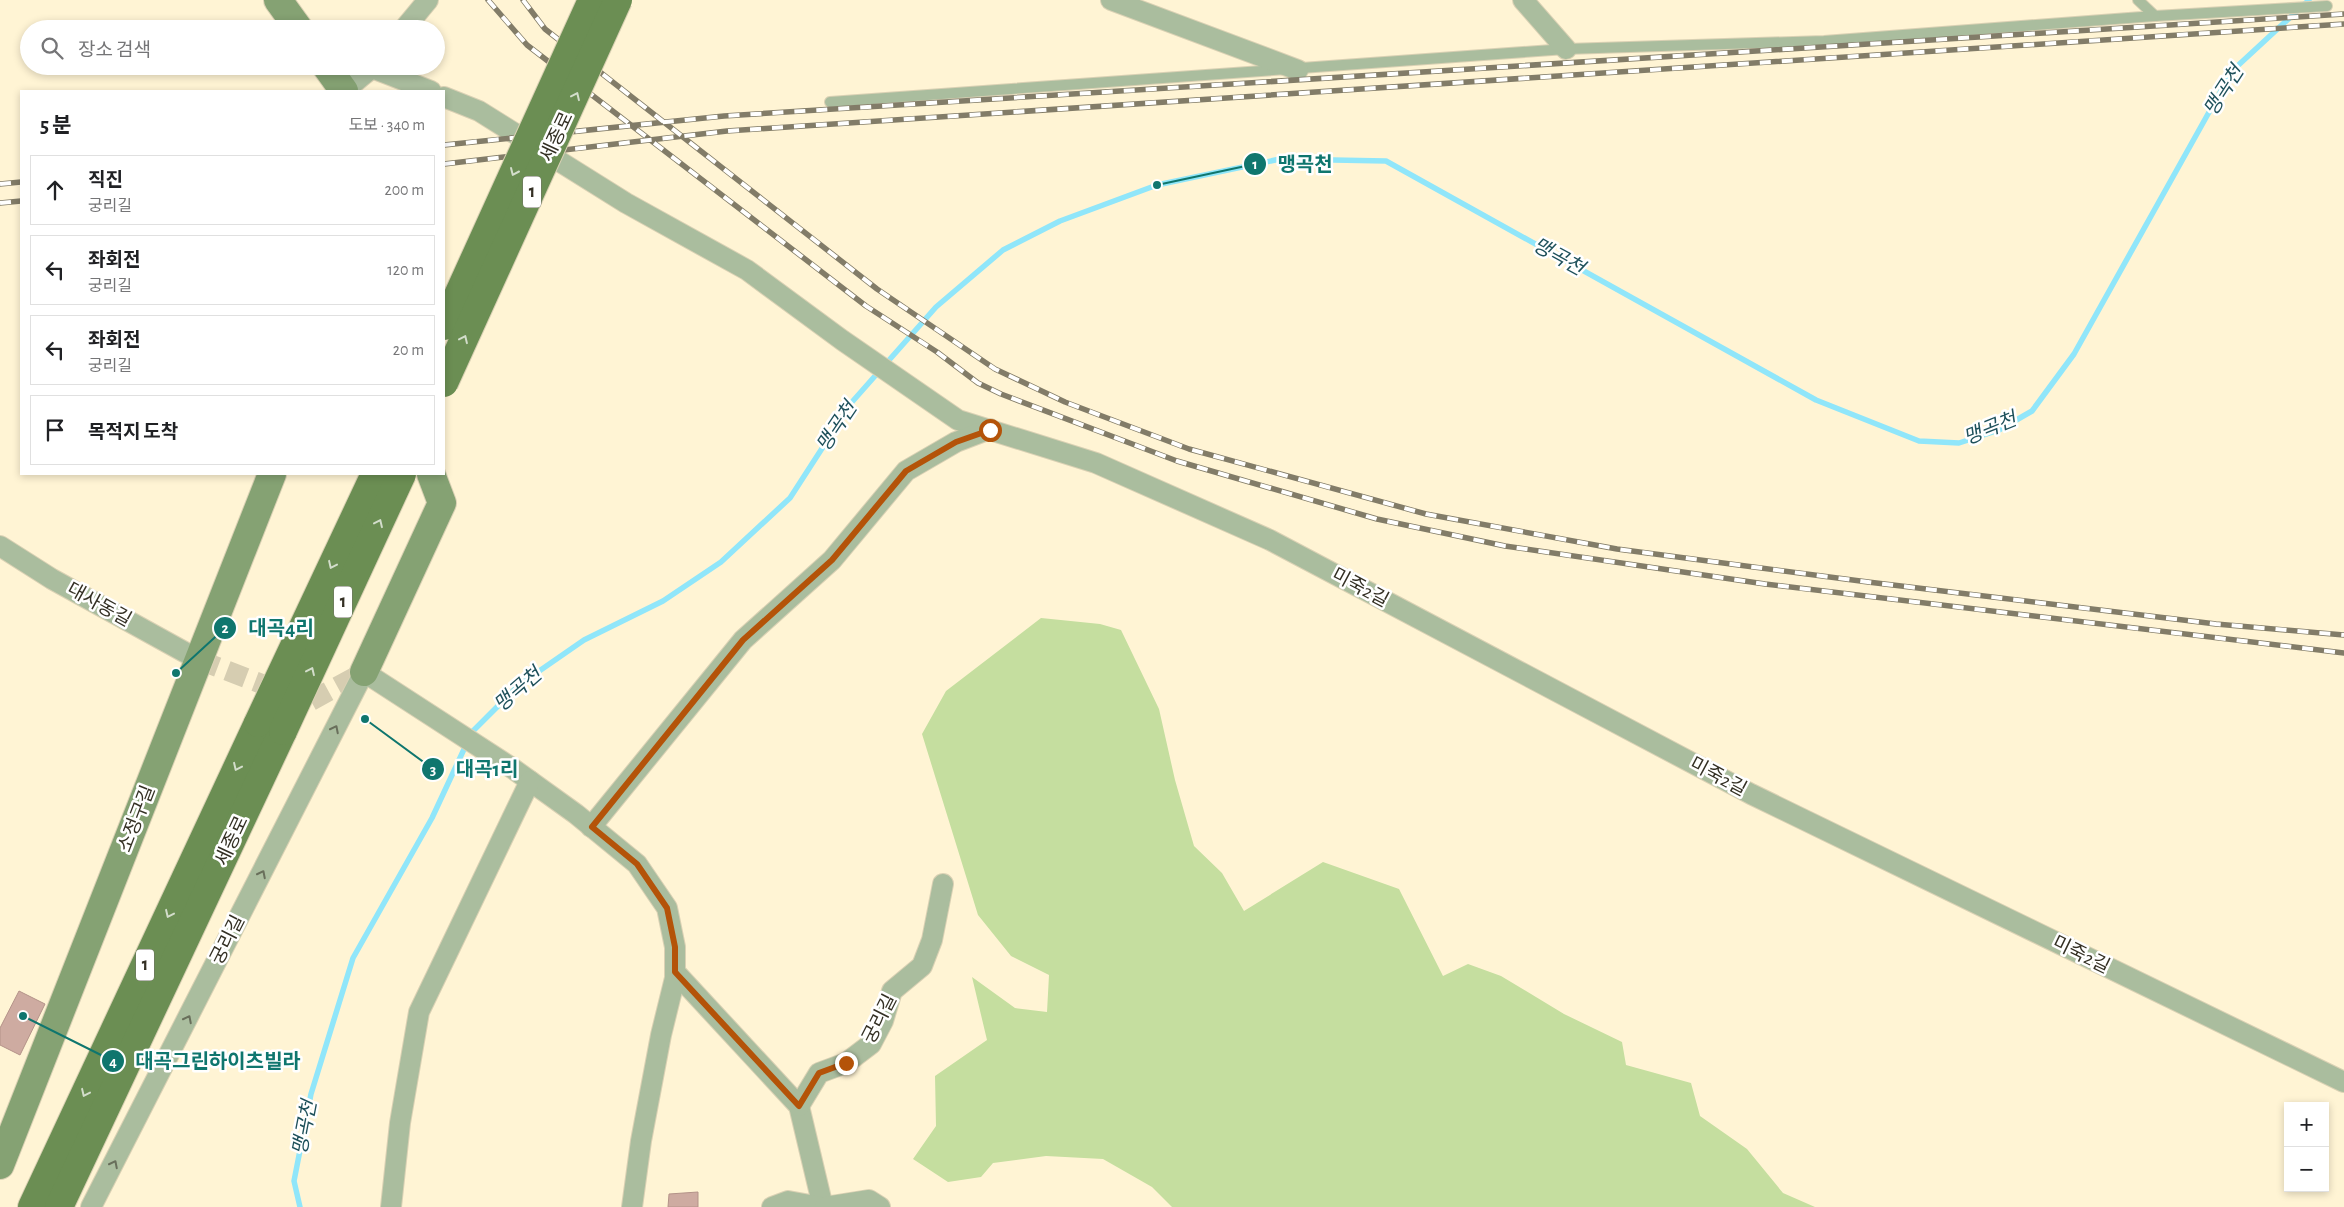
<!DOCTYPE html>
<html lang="ko">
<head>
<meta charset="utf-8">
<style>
  :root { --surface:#fff; --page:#f6f6f6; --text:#202124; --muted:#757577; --line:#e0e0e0 }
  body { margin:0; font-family:"Alegreya Sans","Noto Sans KR",sans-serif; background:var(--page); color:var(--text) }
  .controls { position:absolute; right:15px; bottom:15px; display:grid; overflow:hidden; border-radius:0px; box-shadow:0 2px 8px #0003 }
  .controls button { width:45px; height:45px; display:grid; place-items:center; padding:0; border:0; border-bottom:1px solid var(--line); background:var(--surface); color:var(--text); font:25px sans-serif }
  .stop { position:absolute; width:15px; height:15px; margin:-11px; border:4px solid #b45309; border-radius:50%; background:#fff }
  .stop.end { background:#b45309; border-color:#fff; box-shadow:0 1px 5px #0008 }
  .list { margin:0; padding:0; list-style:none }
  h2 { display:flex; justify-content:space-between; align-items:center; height:65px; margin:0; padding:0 20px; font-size:21px }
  h2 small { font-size:16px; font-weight:400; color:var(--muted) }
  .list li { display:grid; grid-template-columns:32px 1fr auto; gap:15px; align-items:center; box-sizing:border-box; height:70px; margin:0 10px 10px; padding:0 10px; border:1px solid var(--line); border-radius:0px }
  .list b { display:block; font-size:19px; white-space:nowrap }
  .list p { margin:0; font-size:16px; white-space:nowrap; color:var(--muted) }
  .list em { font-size:16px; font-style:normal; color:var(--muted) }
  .icon { flex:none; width:28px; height:28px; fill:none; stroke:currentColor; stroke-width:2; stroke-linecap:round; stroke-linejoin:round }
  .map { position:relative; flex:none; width:2344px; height:1207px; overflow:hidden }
  .search { position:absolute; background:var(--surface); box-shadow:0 2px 8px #0003; left:20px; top:20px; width:425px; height:55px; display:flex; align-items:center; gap:12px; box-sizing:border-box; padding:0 18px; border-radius:28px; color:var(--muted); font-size:19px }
  .panel { position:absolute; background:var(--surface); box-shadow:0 2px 8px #0003; left:20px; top:90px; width:425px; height:385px; border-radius:0px }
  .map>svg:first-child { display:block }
</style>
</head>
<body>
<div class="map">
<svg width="2344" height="1207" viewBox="0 0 2344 1207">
  <rect width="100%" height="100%" fill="#fff4d4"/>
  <path fill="#c5de9f" d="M 1041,618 L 1100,624 L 1121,630 L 1159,709 L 1175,780 L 1194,846 L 1222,873 L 1244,911 L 1323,862 L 1399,889 L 1443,976 L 1468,964 L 1501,976 L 1564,1014 L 1622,1042 L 1626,1065 L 1691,1083 L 1700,1116 L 1747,1149 L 1783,1193 L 1815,1207 L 1172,1207 L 1152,1187 L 1103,1159 L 1046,1156 L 993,1163 L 981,1177 L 948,1182 L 913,1159 L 936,1126 L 935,1076 L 987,1040 L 972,977 L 1015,1008 L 1047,1012 L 1049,975 L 1011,956 L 978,915 L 922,734 L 946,691 Z"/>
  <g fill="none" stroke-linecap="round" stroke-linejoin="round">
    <path stroke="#90e6fa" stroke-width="5.5" d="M 300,1207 L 294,1181 L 311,1094 L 353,958 L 432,818 L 472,732 L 519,685 L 584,640 L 663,601 L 721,562 L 790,498 L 852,402 L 936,307 L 1003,250 L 1060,221 L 1157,185 L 1280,159 L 1386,161 L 1816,400 L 1919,441 L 1959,443 L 1999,430 L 2032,411 L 2074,354 L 2232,71 L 2309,0"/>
  </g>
  <g fill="#ceaba1" stroke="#b49389">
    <path d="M 19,991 L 45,1004 L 20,1055 L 0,1045 L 0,1028 Z"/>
    <path d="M 698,1192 L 698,1207 L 668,1207 L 669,1194 Z"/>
  </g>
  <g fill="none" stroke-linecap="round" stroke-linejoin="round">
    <path stroke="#d6cdb1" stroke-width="20" stroke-dasharray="20 10" stroke-linecap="butt" d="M 199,660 L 309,702 L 364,672"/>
    <defs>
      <g id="lane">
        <path d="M 2155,16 L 2327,6"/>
        <path d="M 830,102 L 1566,49 L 1824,41 L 2155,16 L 2138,0"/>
      </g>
      <g id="street">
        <path d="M 1111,0 L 1298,70"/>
        <path d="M 1523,0 L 1566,49"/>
        <path d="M 404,29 L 428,0"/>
        <path d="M 372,68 L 431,91"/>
        <path d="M 344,91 L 374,66"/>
        <path d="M 444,97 L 479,111 L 626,203 L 747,270 L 842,340 L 958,420 L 1096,463 L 1270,540 L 1751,794 L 2344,1082"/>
        <path d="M 0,546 L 52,579 L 199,660"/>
        <path d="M 591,827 L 743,640 L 832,560 L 906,471 L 956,442 L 990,429"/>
        <path d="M 675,972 L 799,1106 L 823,1207"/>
        <path d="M 799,1106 L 819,1073 L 846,1063 L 871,1044 L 883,1021 L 892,991 L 922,966 L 932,940 L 943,884"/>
        <path d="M 91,1207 L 364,672 L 512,768 L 576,814 L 637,864 L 667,908 L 675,947 L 675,978 L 661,1035 L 641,1141 L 632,1207"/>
        <path d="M 391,1207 L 400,1123 L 419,1012 L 530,781"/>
        <path d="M 772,1207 L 788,1201 L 821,1207"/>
        <path d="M 825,1207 L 869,1200 L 880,1207"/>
      </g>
      <g id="secondary">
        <path d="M 278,0 L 299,29"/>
        <path d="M 326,66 L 344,91"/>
        <path d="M 364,672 L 442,503 L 431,474"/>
        <path d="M 0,1165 L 272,474"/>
      </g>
      <g id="primary">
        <path d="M 32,1207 L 258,723"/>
        <path d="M 59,1207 L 283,731"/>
      </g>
    </defs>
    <use href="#lane" stroke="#dad1b4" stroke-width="12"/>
    <use href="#street" stroke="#dad1b4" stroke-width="22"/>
    <use href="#secondary" stroke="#dad1b4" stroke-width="30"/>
    <use href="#primary" stroke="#dad1b4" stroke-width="30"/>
    <use href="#lane" stroke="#aabd9e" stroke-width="10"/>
    <use href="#street" stroke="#aabd9e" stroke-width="20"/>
    <use href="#secondary" stroke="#85a273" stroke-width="28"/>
    <use href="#primary" stroke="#6b8e53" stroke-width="28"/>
    <defs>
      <g id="rail">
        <path d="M 488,0 L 527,45 L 866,306 L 937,352 L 978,383 L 1001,394 L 1177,461 L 1377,519 L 1505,546 L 1765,584 L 2344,653"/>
        <path d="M 523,0 L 545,29 L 877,289 L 995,369 L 1065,402 L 1189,449 L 1426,514 L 1617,549 L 1868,582 L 2216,624 L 2344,635"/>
        <path d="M 444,145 L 724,116 L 2344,14"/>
        <path d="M 444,164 L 727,131 L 2344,24"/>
        <path d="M 0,184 L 21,182"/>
        <path d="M 0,203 L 21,201"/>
      </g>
    </defs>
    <use href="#rail" stroke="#827c68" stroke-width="5.5"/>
    <use href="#rail" stroke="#fff" stroke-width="4" stroke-dasharray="11" stroke-linecap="butt"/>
    <defs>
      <g id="primary-bridge">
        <path d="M 444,326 L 592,0"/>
        <path d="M 444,383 L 618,0"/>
        <path d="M 258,723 L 375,474"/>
        <path d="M 283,731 L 402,474"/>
      </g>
    </defs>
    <use href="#primary-bridge" stroke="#dad1b4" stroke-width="30" stroke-linecap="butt"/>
    <use href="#primary-bridge" stroke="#6b8e53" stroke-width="28"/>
  </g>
  <defs><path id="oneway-chevron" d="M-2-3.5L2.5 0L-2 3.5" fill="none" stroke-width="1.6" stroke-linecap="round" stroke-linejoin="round" transform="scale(1.25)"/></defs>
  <g stroke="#d3ddcb">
    <use href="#oneway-chevron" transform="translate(576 96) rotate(-65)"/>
    <use href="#oneway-chevron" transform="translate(514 172) rotate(114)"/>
    <use href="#oneway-chevron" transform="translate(464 339) rotate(-65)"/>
    <use href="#oneway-chevron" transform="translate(379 523) rotate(-65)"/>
    <use href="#oneway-chevron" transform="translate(332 565) rotate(115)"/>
    <use href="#oneway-chevron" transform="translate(311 671) rotate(-65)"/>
    <use href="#oneway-chevron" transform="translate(237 767) rotate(115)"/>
    <use href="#oneway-chevron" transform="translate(169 914) rotate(115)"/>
    <use href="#oneway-chevron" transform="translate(85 1093) rotate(115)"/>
  </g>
  <g stroke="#696f5b">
    <use href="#oneway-chevron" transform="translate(335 729) rotate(-63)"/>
    <use href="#oneway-chevron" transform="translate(262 874) rotate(-63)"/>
    <use href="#oneway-chevron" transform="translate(188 1019) rotate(-63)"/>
    <use href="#oneway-chevron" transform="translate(114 1164) rotate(-63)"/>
  </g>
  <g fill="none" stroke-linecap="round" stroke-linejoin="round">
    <path stroke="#b45309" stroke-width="6" d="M 846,1063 L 819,1073 L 799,1106 L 675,972 L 675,947 L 667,908 L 637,864 L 592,827 L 743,640 L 832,560 L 906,471 L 956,442 L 990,430"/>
  </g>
  <g text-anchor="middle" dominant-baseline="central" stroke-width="5" stroke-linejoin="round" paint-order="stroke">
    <g fill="#fff" stroke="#716e66" stroke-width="1">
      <rect x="523" y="176.5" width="18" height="31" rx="4"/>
      <rect x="334" y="586.5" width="18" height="31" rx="4"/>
      <rect x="136" y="949.5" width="18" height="31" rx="4"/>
    </g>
    <g font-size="18" font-weight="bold" fill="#343024">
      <text x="532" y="192">1</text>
      <text x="343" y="602">1</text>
      <text x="145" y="965">1</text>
    </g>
    <g font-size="19" fill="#343024" stroke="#fff">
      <text transform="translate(557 137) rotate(-65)">세종로</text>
      <text transform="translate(1360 588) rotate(28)">미죽2길</text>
      <text transform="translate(99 605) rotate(29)">대사동길</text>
      <text transform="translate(1718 777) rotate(28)">미죽2길</text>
      <text transform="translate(137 819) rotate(-69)">소정구길</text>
      <text transform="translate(232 841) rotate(-65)">세종로</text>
      <text transform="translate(228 940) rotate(-63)">궁리길</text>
      <text transform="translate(2081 955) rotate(26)">미죽2길</text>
      <text transform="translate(880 1019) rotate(-63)">궁리길</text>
    </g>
    <g font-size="20" font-style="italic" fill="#1f515b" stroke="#fff">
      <text transform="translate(2224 91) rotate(-57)">맹곡천</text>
      <text transform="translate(1558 257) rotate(29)">맹곡천</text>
      <text transform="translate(837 427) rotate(-56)">맹곡천</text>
      <text transform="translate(1990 429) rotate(-22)">맹곡천</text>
      <text transform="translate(518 690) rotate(-41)">맹곡천</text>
      <text transform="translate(305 1128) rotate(-79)">맹곡천</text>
    </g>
  </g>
  <path fill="none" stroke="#0f766e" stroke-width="2" d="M1157 185L1255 164M176 673L225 628M365 719L433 769M23 1016L113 1061"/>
  <g fill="#0f766e" stroke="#fff" stroke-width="2">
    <circle cx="1157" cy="185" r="5"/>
    <circle cx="176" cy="673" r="5"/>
    <circle cx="365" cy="719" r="5"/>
    <circle cx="23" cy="1016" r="5"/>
    <circle cx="1255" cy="164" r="12"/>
    <circle cx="225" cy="628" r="12"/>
    <circle cx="433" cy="769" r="12"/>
    <circle cx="113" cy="1061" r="12"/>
  </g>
  <g font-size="15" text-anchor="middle" font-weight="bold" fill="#fff">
    <text x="1255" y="169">1</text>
    <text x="225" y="633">2</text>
    <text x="433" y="775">3</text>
    <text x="113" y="1067">4</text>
  </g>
  <g font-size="20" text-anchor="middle" font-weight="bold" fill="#0f766e" stroke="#fff" stroke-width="5" stroke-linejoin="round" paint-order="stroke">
    <text x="1305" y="171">맹곡천</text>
    <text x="281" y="635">대곡4리</text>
    <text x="487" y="776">대곡1리</text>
    <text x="218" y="1068">대곡그린하이츠빌라</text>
  </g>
</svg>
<div class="controls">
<button>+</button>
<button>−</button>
</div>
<div class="stop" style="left:990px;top:430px"></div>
<div class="stop end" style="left:846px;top:1063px"></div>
<div class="search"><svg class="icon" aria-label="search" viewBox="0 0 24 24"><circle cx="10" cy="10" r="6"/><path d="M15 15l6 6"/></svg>장소 검색</div>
<section class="panel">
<h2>5 분<small>도보 · 340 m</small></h2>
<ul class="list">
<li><svg class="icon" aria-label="ahead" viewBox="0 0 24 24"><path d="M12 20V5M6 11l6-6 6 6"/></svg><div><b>직진</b><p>궁리길</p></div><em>200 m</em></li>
<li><svg class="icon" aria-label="left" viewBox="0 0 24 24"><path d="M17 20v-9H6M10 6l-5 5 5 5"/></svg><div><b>좌회전</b><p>궁리길</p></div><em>120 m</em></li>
<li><svg class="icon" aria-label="left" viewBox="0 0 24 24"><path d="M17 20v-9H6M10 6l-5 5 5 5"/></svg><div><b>좌회전</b><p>궁리길</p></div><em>20 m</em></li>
<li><svg class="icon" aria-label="arrive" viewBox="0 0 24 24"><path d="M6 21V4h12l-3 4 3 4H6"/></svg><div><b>목적지 도착</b></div></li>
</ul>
</section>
</div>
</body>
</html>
